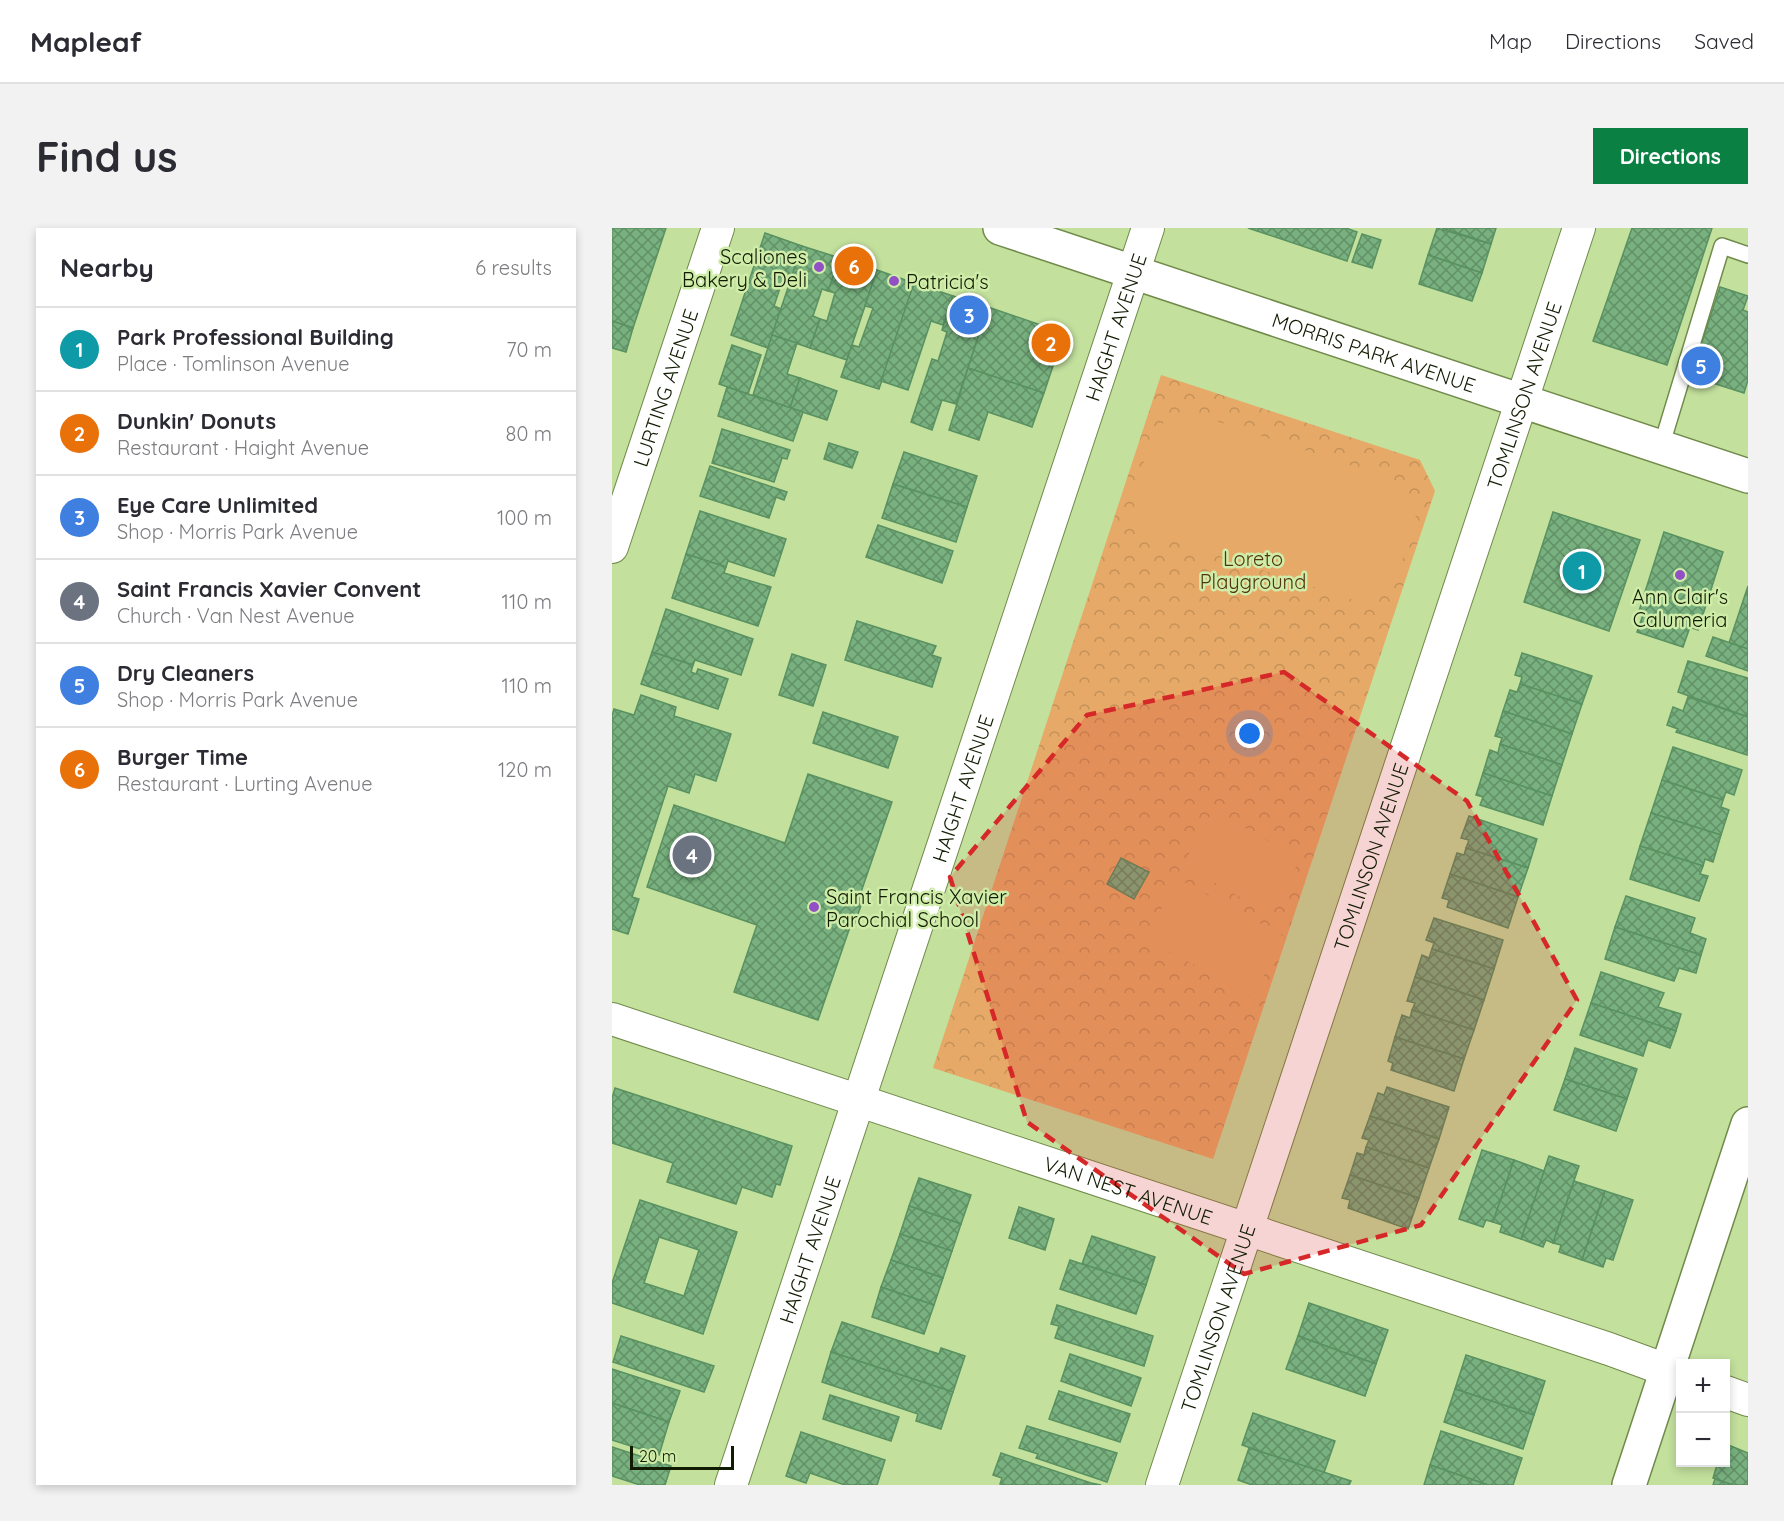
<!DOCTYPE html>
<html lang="en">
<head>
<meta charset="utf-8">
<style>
  :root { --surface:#fff; --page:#f2f2f3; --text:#2b2b33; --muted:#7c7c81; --line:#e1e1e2; --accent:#0b8043 }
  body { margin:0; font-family:Quicksand,sans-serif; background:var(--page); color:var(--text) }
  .controls { position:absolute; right:18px; bottom:18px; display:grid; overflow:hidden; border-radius:0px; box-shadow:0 3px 9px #0003 }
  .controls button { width:54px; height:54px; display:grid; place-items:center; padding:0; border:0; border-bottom:2px solid var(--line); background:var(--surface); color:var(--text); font:30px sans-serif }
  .scale { position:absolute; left:18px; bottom:15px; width:104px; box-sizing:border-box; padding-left:6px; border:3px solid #111b02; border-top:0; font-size:16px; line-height:21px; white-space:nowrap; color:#111b02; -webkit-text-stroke:4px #cfeda9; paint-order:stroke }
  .you { position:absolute; left:638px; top:506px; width:21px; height:21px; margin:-15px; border:4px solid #fff; border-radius:50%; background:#1a73e8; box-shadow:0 0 0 9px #1a73e833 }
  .badge { display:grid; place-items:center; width:39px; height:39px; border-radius:50%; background:var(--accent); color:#fff; font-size:20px; font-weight:700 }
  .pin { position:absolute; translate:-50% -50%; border:3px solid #fff; box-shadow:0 2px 6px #0006 }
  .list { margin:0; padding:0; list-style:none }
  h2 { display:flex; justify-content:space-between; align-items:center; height:78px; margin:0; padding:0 24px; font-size:26px }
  h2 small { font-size:20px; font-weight:400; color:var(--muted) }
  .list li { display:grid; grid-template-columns:39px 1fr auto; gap:18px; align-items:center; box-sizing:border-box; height:84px; padding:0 24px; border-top:2px solid var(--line) }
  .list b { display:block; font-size:22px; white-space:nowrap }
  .list p { margin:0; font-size:20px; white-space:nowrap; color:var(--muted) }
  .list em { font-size:20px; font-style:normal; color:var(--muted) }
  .map { position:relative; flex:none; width:1136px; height:1257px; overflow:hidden; border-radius:0px }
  header { display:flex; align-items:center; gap:36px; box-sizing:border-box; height:84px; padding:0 30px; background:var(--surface); border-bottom:2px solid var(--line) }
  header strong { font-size:28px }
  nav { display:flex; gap:33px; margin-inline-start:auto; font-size:21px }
  .intro { display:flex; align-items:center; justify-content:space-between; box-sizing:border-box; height:144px; padding:0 36px }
  h1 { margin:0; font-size:42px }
  .button { padding:15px 27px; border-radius:0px; background:var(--accent); color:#fff; font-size:21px; font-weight:700 }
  main { display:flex; gap:36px; padding:0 36px }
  aside { flex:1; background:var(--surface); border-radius:0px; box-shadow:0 3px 9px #0003 }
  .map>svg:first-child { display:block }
</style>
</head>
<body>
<header>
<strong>Mapleaf</strong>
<nav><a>Map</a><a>Directions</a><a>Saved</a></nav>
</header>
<div class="intro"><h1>Find us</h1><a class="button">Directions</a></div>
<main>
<aside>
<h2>Nearby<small>6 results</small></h2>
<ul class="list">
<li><span class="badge" style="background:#0f9aa8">1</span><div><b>Park Professional Building</b><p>Place · Tomlinson Avenue</p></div><em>70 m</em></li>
<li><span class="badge" style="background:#e8710a">2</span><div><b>Dunkin' Donuts</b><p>Restaurant · Haight Avenue</p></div><em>80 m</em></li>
<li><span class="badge" style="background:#3f7fe0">3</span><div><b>Eye Care Unlimited</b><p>Shop · Morris Park Avenue</p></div><em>100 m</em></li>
<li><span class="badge" style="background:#6b7280">4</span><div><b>Saint Francis Xavier Convent</b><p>Church · Van Nest Avenue</p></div><em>110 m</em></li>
<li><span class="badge" style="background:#3f7fe0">5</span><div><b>Dry Cleaners</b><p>Shop · Morris Park Avenue</p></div><em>110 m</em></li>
<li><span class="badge" style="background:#e8710a">6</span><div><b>Burger Time</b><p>Restaurant · Lurting Avenue</p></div><em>120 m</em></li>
</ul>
</aside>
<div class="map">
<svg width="1136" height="1257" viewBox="0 0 1136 1257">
  <defs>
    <pattern id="park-crowns" width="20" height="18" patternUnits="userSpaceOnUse" patternTransform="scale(1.5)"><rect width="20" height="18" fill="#e6a967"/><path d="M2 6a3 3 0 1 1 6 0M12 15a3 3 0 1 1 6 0" fill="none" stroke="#c49158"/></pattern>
    <pattern id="building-cross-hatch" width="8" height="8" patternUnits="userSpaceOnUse" patternTransform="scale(1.5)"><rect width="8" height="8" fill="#78b17f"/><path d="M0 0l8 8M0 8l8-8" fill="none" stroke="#618f66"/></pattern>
  </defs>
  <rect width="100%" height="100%" fill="#c3e09d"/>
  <path fill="url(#park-crowns)" d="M 549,147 L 808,232 L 823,263 L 601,931 L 321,840 Z"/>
  <g fill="#e6a967">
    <path d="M 580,185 L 780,251 C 791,258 803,269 804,283 C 805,298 784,354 773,365 C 767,371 757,373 748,374 L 539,306 C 535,302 528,298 525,293 C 514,273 541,196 561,186 C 566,184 574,185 580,185 Z"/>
    <path d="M 601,582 L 688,631 L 658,686 L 571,637 Z"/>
    <path d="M 566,651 L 673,709 L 640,769 L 533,710 Z"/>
  </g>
  <g fill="url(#building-cross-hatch)" stroke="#599160" stroke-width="1.5" fill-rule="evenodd">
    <path d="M 0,0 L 54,0 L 21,100 L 0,93 Z"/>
    <path d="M 636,0 L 734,0 L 745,4 L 735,33 Z"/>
    <path d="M 825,0 L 879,16 L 870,45 L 816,27 Z"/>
    <path d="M 830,0 L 884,0 L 879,16 Z"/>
    <path d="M 1020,0 L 1100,0 L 1055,137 L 981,113 Z"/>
    <path d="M 153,5 L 190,18 L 177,57 L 170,54 L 162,78 L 169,81 L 156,120 L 119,107 Z"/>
    <path d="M 750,6 L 769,12 L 760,40 L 740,34 Z"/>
    <path d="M 190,18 L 228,30 L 216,63 L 210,61 L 201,88 L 208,91 L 198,120 L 160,107 Z"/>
    <path d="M 816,27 L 870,45 L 860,73 L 807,56 Z"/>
    <path d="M 228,30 L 265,42 L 235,132 L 198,120 L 208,91 L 215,93 L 223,65 L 216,63 Z"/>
    <path d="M 265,42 L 302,55 L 267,161 L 229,149 L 240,117 L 247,119 L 261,80 L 253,78 Z"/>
    <path d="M 302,55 L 341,68 L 331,97 L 319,93 L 296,162 L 269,153 Z"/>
    <path d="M 1108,59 L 1136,68 L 1131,82 L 1136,84 L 1136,152 L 1132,165 L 1079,148 Z"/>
    <path d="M 341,68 L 376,79 L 344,176 L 330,172 L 320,202 L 299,194 L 320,131 L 326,133 L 335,104 L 330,102 Z"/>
    <path d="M 376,79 L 452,105 L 432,165 L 356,140 Z"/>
    <path d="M 0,93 L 21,100 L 14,124 L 0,120 Z"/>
    <path d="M 160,107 L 185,115 L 175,146 L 188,150 L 178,180 L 141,167 Z"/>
    <path d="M 120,117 L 149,127 L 136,166 L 107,156 Z"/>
    <path d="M 356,140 L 432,165 L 420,199 L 376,184 L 367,212 L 337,202 Z"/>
    <path d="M 188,150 L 225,163 L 215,192 L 178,180 Z"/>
    <path d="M 115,159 L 191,184 L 181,213 L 106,188 Z"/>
    <path d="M 110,201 L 178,222 L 175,231 L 170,230 L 162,254 L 100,235 Z"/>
    <path d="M 217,215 L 246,224 L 240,240 L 212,231 Z"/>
    <path d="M 292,224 L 365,248 L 355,279 L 281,256 Z"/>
    <path d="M 98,238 L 175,264 L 172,272 L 164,269 L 157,290 L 88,268 Z"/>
    <path d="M 281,256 L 355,279 L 344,314 L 270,290 Z"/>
    <path d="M 88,283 L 174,311 L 162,348 L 116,333 L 114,339 L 74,326 Z"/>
    <path d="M 941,284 L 1028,312 L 997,403 L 912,374 Z"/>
    <path d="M 266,297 L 341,323 L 330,355 L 254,329 Z"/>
    <path d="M 1052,304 L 1111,324 L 1086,402 L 1078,399 L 1071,419 L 1025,404 L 1032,384 L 1027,383 Z"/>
    <path d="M 74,326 L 114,339 L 112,345 L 159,359 L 146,398 L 60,370 Z"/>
    <path d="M 1136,358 L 1136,421 L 1117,415 Z"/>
    <path d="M 54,381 L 141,411 L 129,447 L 83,432 L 81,437 L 40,424 Z"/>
    <path d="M 245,393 L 324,418 L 320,427 L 329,430 L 320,459 L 233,432 Z"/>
    <path d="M 1101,409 L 1136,421 L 1136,443 L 1094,428 Z"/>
    <path d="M 40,424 L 81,437 L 79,444 L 84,446 L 86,441 L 116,451 L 106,481 L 29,456 Z"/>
    <path d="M 910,425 L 980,448 L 970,476 L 908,456 L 910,449 L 903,447 Z"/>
    <path d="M 180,426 L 214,437 L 201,478 L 167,467 Z"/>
    <path d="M 1076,433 L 1136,450 L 1136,489 L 1066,464 Z"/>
    <path d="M 908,456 L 970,476 L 960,506 L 891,483 L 898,462 L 905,464 Z"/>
    <path d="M 29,467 L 64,479 L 62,488 L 119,506 L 104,553 L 83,546 L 77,565 L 56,558 L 20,669 L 27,671 L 16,706 L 0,701 L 0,488 L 2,481 L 22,487 Z"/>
    <path d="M 1076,469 L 1136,489 L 1135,527 L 1064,504 L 1066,501 L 1055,497 L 1061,479 L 1071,483 Z"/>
    <path d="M 891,483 L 960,506 L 950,537 L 888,516 L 890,510 L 883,508 Z"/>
    <path d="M 211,484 L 286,509 L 276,540 L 201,515 Z"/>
    <path d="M 888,516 L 950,537 L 940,568 L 871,545 L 878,522 L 886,525 Z"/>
    <path d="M 1061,519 L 1130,542 L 1122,567 L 1114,564 L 1111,572 L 1050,552 Z"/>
    <path d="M 871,545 L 940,568 L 931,597 L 868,577 L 871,569 L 864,567 Z"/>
    <path d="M 196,546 L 280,574 L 248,667 L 252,669 L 241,700 L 238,699 L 206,792 L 122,764 L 145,697 L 35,659 L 62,577 L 173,615 Z"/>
    <path d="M 1050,552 L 1111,572 L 1109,579 L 1117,582 L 1109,607 L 1039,585 Z"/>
    <path d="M 1039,585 L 1109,607 L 1101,634 L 1093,631 L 1091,638 L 1028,618 Z"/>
    <path d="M 857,588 L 925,611 L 916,640 L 854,620 L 857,612 L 849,610 Z"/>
    <path d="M 1028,618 L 1091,638 L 1088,646 L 1096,648 L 1087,673 L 1018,651 Z"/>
    <path d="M 854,620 L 916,640 L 906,669 L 838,646 L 845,625 L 852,627 Z"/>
    <path d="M 509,630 L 537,644 L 522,671 L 495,656 Z"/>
    <path d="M 838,646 L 906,669 L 896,700 L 835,679 L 837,672 L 830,670 Z"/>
    <path d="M 1014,668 L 1083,690 L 1078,705 L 1094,711 L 1089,727 L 1003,699 Z"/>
    <path d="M 822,690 L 891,712 L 882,741 L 820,721 L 822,715 L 814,712 Z"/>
    <path d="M 1003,699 L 1089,727 L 1084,745 L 1067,740 L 1062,753 L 993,731 Z"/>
    <path d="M 820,721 L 882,741 L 872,772 L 803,749 L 810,727 L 817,730 Z"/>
    <path d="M 989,744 L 1052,765 L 1046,779 L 1069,786 L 1064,803 L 979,775 Z"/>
    <path d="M 803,749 L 872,772 L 862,802 L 800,782 L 803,775 L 795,773 Z"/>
    <path d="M 979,775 L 1064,803 L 1058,820 L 1036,812 L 1031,828 L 968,807 Z"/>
    <path d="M 800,782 L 862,802 L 852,831 L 783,809 L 790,787 L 798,790 Z"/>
    <path d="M 783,809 L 852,831 L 842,863 L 779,842 L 781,835 L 776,833 Z"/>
    <path d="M 963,820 L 1025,841 L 1015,871 L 953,851 Z"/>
    <path d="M 953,851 L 1015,871 L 1004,903 L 942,882 Z"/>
    <path d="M 775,859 L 837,879 L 827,911 L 758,888 L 766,865 L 772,867 Z"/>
    <path d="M 3,860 L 180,918 L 168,957 L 164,956 L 160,969 L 130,959 L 124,976 L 55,954 L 61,935 L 0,915 L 0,870 Z"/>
    <path d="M 758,888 L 827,911 L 817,940 L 754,919 L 757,912 L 750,910 Z"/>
    <path d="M 754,919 L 817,940 L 807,970 L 738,947 L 745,925 L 752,927 Z"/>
    <path d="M 870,922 L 902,932 L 881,994 L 874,992 L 871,999 L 847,991 Z"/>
    <path d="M 937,928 L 967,938 L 941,1015 L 934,1012 L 931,1019 L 909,1011 Z"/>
    <path d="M 902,932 L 932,943 L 909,1011 L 888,1004 L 890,997 L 881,994 Z"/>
    <path d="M 738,947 L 807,970 L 796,1001 L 736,980 L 738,972 L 730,970 Z"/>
    <path d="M 307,950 L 359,967 L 349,996 L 297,978 Z"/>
    <path d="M 962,953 L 993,963 L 970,1032 L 947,1024 L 949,1017 L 941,1015 Z"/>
    <path d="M 993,963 L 1021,972 L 1001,1032 L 994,1030 L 991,1039 L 970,1032 Z"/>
    <path d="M 28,972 L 125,1004 L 91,1106 L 0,1075 L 0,1055 ZM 47,1009 L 87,1022 L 72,1068 L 32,1055 Z"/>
    <path d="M 297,978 L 349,996 L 340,1023 L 288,1006 Z"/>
    <path d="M 407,979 L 442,991 L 433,1022 L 397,1010 Z"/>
    <path d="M 288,1006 L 340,1023 L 331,1050 L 279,1032 Z"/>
    <path d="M 480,1008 L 543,1029 L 534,1057 L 470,1036 Z"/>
    <path d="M 279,1032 L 331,1050 L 322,1077 L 269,1059 Z"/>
    <path d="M 458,1032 L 534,1057 L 524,1086 L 448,1061 Z"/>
    <path d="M 269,1059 L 322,1077 L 312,1106 L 260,1089 Z"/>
    <path d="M 697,1075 L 776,1102 L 764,1136 L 686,1108 Z"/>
    <path d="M 445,1077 L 541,1108 L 532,1138 L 443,1110 L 447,1098 L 439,1096 Z"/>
    <path d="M 230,1094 L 327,1126 L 329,1120 L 353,1128 L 341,1164 L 219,1124 Z"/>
    <path d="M 9,1108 L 102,1138 L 92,1164 L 1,1134 Z"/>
    <path d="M 686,1108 L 764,1136 L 753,1168 L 674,1141 Z"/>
    <path d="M 219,1124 L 341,1164 L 329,1201 L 304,1193 L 306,1186 L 210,1154 Z"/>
    <path d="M 458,1126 L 529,1150 L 519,1178 L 449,1153 Z"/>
    <path d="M 854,1127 L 933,1153 L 922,1187 L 843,1161 Z"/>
    <path d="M 0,1141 L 68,1163 L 57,1194 L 0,1175 Z"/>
    <path d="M 843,1161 L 922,1187 L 911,1221 L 832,1194 Z"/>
    <path d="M 447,1163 L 518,1186 L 508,1214 L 437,1191 Z"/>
    <path d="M 218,1167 L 287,1189 L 279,1213 L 211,1191 Z"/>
    <path d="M 0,1175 L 57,1194 L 47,1227 L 0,1212 Z"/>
    <path d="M 641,1185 L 723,1213 L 712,1245 L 630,1217 Z"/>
    <path d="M 415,1198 L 505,1225 L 495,1254 L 424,1230 L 426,1226 L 407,1220 Z"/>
    <path d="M 829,1203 L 910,1230 L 901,1257 L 876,1257 L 818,1237 Z"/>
    <path d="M 189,1204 L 273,1232 L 265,1257 L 233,1257 L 198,1245 L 194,1255 L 174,1248 Z"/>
    <path d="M 1114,1216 L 1136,1225 L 1136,1257 L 1121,1257 L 1101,1250 L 1106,1234 L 1114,1234 Z"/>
    <path d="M 0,1219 L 59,1238 L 53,1257 L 28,1257 L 0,1248 Z"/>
    <path d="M 637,1220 L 739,1253 L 737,1257 L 640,1257 L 626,1252 Z"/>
    <path d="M 389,1225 L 479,1255 L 489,1257 L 392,1257 L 388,1256 L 390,1250 L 381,1247 Z"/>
    <path d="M 818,1237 L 876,1257 L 812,1257 Z"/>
    <path d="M 1103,1251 L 1121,1257 L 1101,1257 Z"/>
  </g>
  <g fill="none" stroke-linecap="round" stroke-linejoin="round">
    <defs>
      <path id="service" d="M 1049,219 L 1110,18 L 1136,27"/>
      <g id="minor">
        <path id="s1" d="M 0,319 L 106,0"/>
        <path id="s2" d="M 0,791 L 997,1121 L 1068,1147"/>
        <path d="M 1114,1164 L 1136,1172"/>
        <path id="s3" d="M 119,1257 L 536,0"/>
        <path id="s4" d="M 550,1257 L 967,0"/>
      </g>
      <g id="secondary">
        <path id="s5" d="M 388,0 L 1136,248"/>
        <path d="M 1017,1257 L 1136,896"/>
      </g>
    </defs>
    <use href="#service" stroke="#708a4a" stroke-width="18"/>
    <use href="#minor" stroke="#708a4a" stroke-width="34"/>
    <use href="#secondary" stroke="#708a4a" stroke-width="36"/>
    <use href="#service" stroke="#fff" stroke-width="15"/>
    <use href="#minor" stroke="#fff" stroke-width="32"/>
    <use href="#secondary" stroke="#fff" stroke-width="33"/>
  </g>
  <path fill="#d62828" fill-opacity="0.2" stroke="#d62828" stroke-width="4.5" stroke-dasharray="12 8" stroke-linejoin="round" d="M 672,444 L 855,573 L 965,772 L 809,997 L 632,1046 L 415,894 L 338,649 L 475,487 Z"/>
  <g fill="#9250c5" stroke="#cfeda9" stroke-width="2">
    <circle cx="207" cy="39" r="6"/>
    <circle cx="282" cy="53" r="6"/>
    <circle cx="1068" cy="347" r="6"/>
    <circle cx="202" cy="679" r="6"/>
  </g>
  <g text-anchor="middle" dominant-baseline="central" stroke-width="5" stroke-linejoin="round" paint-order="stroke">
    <g font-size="20" fill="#111b02" stroke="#cfeda9" text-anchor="start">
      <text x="195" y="28" text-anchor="end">Scaliones<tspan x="195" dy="23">Bakery &amp; Deli</tspan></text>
      <text x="294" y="53">Patricia's</text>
      <text x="1068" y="368" text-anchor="middle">Ann Clair's<tspan x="1068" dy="23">Calumeria</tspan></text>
      <text x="214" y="668">Saint Francis Xavier<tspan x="214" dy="23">Parochial School</tspan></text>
    </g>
    <g font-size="20" fill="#111b02" stroke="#cfeda9">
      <text stroke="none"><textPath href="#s3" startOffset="1220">HAIGHT AVENUE</textPath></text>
      <text stroke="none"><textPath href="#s5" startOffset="394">MORRIS PARK AVENUE</textPath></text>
      <text stroke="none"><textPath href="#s1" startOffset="168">LURTING AVENUE</textPath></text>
      <text stroke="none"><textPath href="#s4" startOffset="1148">TOMLINSON AVENUE</textPath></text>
      <text stroke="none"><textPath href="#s3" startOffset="734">HAIGHT AVENUE</textPath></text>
      <text stroke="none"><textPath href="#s4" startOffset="662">TOMLINSON AVENUE</textPath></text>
      <text stroke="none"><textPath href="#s2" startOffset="544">VAN NEST AVENUE</textPath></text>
      <text stroke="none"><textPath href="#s3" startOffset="248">HAIGHT AVENUE</textPath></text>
      <text stroke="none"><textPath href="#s4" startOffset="176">TOMLINSON AVENUE</textPath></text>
    </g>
    <g font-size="20" fill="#52340e" stroke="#cfeda9">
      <text x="641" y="330">Loreto<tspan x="641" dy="23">Playground</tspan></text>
    </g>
  </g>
</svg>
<div class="controls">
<button>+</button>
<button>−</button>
</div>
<div class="scale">20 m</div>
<div class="you"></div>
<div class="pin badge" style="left:970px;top:343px;background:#0f9aa8">1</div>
<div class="pin badge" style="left:439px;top:115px;background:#e8710a">2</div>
<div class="pin badge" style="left:357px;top:87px;background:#3f7fe0">3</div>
<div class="pin badge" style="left:80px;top:627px;background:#6b7280">4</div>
<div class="pin badge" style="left:1089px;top:138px;background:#3f7fe0">5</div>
<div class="pin badge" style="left:242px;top:38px;background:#e8710a">6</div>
</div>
</main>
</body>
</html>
